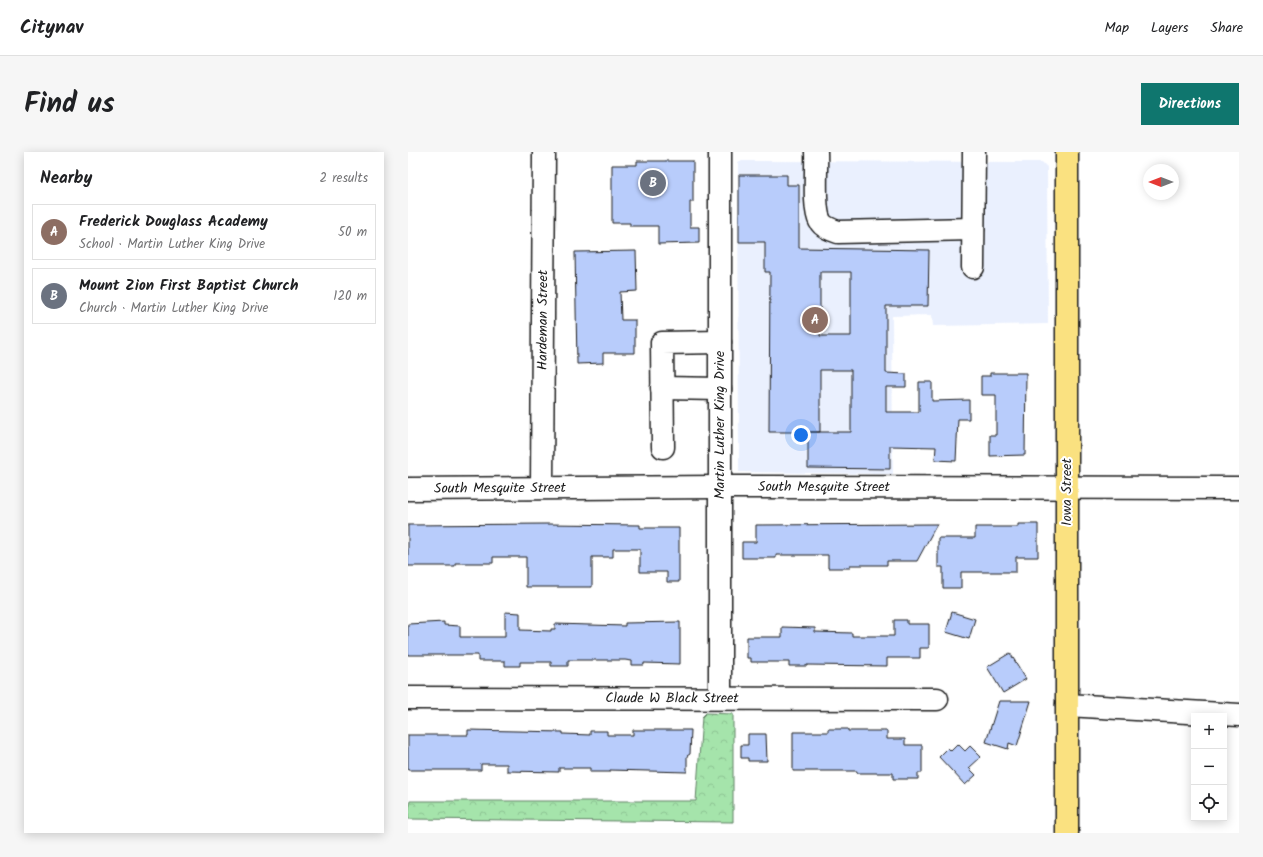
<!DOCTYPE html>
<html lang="en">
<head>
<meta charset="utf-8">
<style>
  :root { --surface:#fff; --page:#f6f6f6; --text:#202124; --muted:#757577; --line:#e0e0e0; --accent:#0f766e }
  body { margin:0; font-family:Kalam,sans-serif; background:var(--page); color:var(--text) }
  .controls { position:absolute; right:12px; bottom:12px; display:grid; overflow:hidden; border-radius:0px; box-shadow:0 2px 10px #0003 }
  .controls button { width:36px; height:36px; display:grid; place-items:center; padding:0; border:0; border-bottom:1px solid var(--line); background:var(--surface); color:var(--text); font:20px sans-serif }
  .compass { position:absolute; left:735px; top:12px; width:36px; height:36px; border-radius:50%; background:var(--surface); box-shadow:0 2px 10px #0003; rotate:270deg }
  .you { position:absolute; left:393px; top:283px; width:14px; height:14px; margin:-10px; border:3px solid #fff; border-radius:50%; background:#1a73e8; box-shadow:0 0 0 6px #1a73e833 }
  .badge { display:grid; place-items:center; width:26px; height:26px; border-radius:50%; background:var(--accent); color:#fff; font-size:13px; font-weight:700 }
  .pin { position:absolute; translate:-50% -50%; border:2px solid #fff; box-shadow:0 1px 4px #0006 }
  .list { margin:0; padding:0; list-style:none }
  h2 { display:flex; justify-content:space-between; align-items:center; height:52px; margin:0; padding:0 16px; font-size:17px }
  h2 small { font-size:13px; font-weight:400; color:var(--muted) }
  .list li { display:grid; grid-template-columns:26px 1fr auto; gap:12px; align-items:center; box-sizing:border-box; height:56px; margin:0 8px 8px; padding:0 8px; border:1px solid var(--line); border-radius:0px }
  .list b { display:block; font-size:15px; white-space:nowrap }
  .list p { margin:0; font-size:13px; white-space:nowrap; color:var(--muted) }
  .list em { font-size:13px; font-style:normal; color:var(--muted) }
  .icon { flex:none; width:22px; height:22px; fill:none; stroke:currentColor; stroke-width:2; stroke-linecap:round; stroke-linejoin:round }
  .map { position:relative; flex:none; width:831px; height:681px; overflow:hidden; border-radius:0px }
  header { display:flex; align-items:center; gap:24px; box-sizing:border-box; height:56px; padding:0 20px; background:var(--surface); border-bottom:1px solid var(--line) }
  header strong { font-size:19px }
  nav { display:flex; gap:22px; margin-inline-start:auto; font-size:14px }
  .intro { display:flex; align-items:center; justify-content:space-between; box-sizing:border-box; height:96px; padding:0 24px }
  h1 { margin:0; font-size:28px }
  .button { padding:10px 18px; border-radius:0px; background:var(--accent); color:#fff; font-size:14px; font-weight:700 }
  main { display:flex; gap:24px; padding:0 24px }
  aside { flex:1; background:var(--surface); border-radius:0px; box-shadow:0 2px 10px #0003 }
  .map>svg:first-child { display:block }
</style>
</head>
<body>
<header>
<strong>Citynav</strong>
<nav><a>Map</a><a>Layers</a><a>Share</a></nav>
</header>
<div class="intro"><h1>Find us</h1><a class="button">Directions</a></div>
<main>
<aside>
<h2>Nearby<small>2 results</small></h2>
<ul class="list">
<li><span class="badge" style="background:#8d6e63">A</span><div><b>Frederick Douglass Academy</b><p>School · Martin Luther King Drive</p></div><em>50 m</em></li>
<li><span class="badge" style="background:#6b7280">B</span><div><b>Mount Zion First Baptist Church</b><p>Church · Martin Luther King Drive</p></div><em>120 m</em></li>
</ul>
</aside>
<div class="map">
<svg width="831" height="681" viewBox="0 0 831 681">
  <defs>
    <pattern id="park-crowns" width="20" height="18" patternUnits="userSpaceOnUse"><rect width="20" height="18" fill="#a5e4ab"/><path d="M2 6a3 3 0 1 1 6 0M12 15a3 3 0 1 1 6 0" fill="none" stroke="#8dc393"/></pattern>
  </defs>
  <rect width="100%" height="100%" fill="#fff"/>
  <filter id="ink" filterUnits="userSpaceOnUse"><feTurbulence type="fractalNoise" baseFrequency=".025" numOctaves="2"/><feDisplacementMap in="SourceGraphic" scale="8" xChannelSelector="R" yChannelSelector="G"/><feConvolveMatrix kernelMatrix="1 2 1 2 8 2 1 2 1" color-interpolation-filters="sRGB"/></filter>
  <g filter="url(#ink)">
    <path fill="#eaf0fe" d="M 330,9 L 634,10 L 639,15 L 640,172 L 525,174 L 524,163 L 484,164 L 485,322 L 331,320 Z"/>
    <path fill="url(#park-crowns)" stroke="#608064" d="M 298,561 L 325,562 L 325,670 L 0,667 L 2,649 L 288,649 L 294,565 Z"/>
    <g fill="#b8ccfb" stroke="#1c1c1c" fill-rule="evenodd">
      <path d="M 229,9 L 285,9 L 285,50 L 282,50 L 282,75 L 291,75 L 291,91 L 250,92 L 250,74 L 222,74 L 222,71 L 204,71 L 204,13 L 229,13 Z"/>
      <path d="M 331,23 L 379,23 L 379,33 L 391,33 L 391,96 L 521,98 L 520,154 L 478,154 L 478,221 L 498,222 L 498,235 L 478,235 L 478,260 L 511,260 L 511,230 L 524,230 L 524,249 L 561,248 L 561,267 L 550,267 L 548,309 L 527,308 L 528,295 L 482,294 L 482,317 L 400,316 L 400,280 L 443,280 L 443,218 L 412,218 L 412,280 L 361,280 L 362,120 L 357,120 L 357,90 L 331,90 ZM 412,120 L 443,120 L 443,184 L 412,184 Z"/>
      <path d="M 228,99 L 229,139 L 212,140 L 213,168 L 227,168 L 227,201 L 195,201 L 195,211 L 169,212 L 167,100 Z"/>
      <path d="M 582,221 L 618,221 L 617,303 L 582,304 L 582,283 L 588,283 L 588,243 L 573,243 L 573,224 L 582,224 Z"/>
      <path d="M 139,372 L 232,373 L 232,376 L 271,376 L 271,430 L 259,430 L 259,420 L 232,420 L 232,397 L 205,397 L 205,405 L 184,405 L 184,435 L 118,435 L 118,405 L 85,405 L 85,411 L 47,411 L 47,414 L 0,414 L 0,373 Z"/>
      <path d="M 529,372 L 509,409 L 479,409 L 479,413 L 442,413 L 442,416 L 420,416 L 420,403 L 368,403 L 368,406 L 334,406 L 334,390 L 348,390 L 348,373 Z"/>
      <path d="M 610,372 L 630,372 L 630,405 L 608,405 L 608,420 L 553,420 L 553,436 L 535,436 L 535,415 L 530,415 L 530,386 L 567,386 L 567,375 L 610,375 Z"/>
      <path d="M 97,460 L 112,461 L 112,478 L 143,479 L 143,477 L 147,477 L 147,472 L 217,474 L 217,471 L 272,470 L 272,512 L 236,511 L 236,513 L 224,513 L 224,509 L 217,508 L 160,508 L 160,514 L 143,514 L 143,510 L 112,510 L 112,514 L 97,514 L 97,509 L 70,509 L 70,503 L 0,503 L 0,472 L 36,470 L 36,473 L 52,474 L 52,485 L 97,485 Z"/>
      <path d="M 544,460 L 567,467 L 561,487 L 538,480 Z"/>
      <path d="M 486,468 L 499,468 L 499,472 L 521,472 L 521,496 L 512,496 L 512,506 L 479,506 L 479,514 L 399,513 L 399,514 L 381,514 L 381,510 L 343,510 L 343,506 L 339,506 L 339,485 L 374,485 L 374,475 L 407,476 L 407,480 L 444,481 L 444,484 L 486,484 Z"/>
      <path d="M 602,501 L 618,527 L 595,541 L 579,515 Z"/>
      <path d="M 591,549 L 623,549 L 609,594 L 601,591 L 600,597 L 578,590 Z"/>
      <path d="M 420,577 L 440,577 L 440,579 L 479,579 L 479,587 L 497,587 L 497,593 L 514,593 L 514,621 L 510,621 L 510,627 L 485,627 L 485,621 L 449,621 L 449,619 L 385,619 L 385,580 L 420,580 Z"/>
      <path d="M 60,578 L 155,580 L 155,582 L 182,583 L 182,579 L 199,579 L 199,583 L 225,583 L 225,578 L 283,578 L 282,602 L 279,604 L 279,620 L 202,618 L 202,620 L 182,620 L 182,616 L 151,616 L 151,620 L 99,619 L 99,612 L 73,612 L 73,618 L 0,618 L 0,583 L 60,583 Z"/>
      <path d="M 340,582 L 358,582 L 359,609 L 340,609 L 340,606 L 333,606 L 333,593 L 340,593 Z"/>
      <path d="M 550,592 L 557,599 L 562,594 L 573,605 L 561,616 L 568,623 L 557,633 L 531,605 L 540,596 L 543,599 Z"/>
    </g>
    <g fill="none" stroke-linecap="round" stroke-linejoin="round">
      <defs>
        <g id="minor">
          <path d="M 312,0 L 312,546"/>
          <path d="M 408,0 C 409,16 405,56 412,69 C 415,75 424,78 430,80 L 565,77"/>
          <path d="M 565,115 L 566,0"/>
          <path d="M 254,236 L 312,237"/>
          <path d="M 255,295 L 254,191 L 312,190"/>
          <path id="s1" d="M 134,335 L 136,0"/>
          <path id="s2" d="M 0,337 L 312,335 L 831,336"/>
          <path id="s3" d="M 0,546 L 529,547"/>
          <path d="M 659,553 L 831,563"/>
        </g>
        <path id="major" d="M 659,0 L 659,681"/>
      </defs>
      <use href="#minor" stroke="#1c1c1c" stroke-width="25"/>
      <use href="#major" stroke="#1c1c1c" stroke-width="25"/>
      <use href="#minor" stroke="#fff" stroke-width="22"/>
      <use href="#major" stroke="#fae180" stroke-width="22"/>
    </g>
  </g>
  <g text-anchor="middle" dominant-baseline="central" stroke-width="4" stroke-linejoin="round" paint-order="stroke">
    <g font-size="14" fill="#1c1c1c" stroke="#fff">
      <text stroke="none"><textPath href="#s1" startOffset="167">Hardeman Street</textPath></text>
      <text transform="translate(312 273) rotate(-90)">Martin Luther King Drive</text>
      <text stroke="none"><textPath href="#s2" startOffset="416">South Mesquite Street</textPath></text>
      <text stroke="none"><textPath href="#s2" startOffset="92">South Mesquite Street</textPath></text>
      <text transform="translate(659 340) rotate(-90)">Iowa Street</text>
      <text stroke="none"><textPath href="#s3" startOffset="264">Claude W Black Street</textPath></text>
    </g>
  </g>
</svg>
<div class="controls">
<button>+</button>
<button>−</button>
<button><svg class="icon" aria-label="locate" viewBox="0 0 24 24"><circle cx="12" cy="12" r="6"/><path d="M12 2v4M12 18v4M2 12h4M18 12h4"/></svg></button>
</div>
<svg class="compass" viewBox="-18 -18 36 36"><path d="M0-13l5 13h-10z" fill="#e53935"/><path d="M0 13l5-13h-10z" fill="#757577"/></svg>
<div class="you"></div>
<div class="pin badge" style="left:407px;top:168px;background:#8d6e63">A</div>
<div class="pin badge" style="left:245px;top:31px;background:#6b7280">B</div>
</div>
</main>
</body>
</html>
